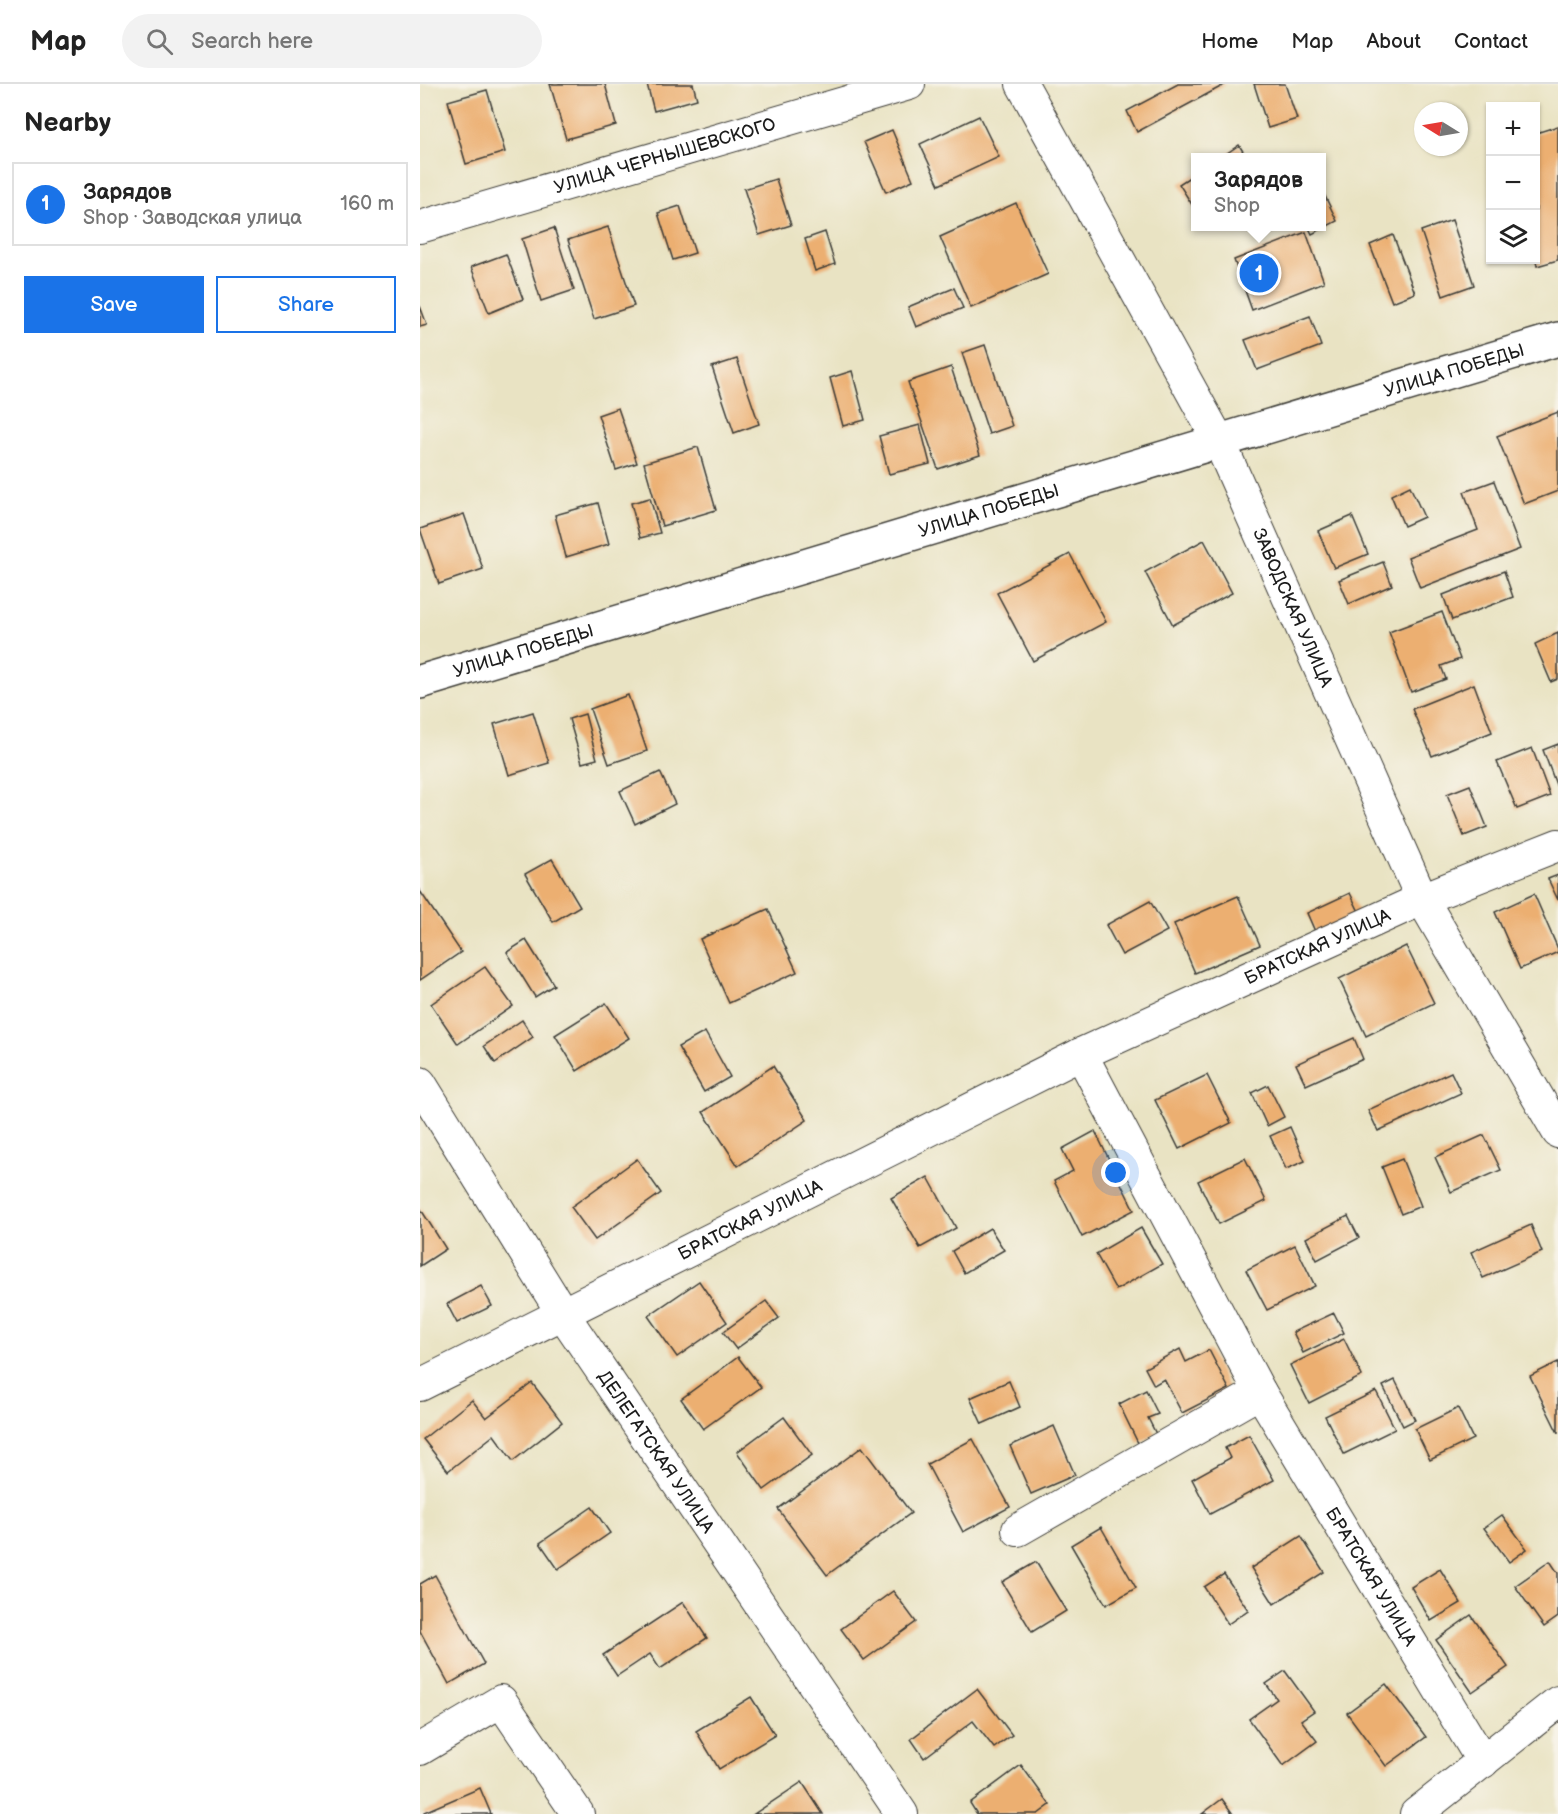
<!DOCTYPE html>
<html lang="en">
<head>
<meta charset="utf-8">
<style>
  :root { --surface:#fff; --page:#f2f2f2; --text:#222; --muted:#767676; --line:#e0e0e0; --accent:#1a73e8 }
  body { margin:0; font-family:"Balsamiq Sans",sans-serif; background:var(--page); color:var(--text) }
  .controls { position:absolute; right:18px; top:18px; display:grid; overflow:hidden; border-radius:0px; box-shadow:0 2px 4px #0004 }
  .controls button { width:54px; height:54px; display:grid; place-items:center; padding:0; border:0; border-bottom:2px solid var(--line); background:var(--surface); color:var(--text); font:30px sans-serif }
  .compass { position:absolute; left:994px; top:18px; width:54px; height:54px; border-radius:50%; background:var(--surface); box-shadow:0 2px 4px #0004; rotate:281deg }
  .you { position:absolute; left:696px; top:1089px; width:21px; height:21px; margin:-15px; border:4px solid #fff; border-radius:50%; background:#1a73e8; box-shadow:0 0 0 9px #1a73e833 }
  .badge { display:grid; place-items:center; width:39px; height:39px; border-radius:50%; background:var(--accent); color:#fff; font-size:20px; font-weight:700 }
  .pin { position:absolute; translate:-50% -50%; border:3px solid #fff; box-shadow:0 2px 6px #0006 }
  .popup { position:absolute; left:771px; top:69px; width:135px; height:78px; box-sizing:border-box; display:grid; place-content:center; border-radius:0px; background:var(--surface); filter:drop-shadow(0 2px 4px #0005); font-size:20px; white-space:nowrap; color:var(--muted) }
  .popup b { font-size:22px; color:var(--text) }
  .popup::after { content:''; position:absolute; left:50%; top:100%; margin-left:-12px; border:12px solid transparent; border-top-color:var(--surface) }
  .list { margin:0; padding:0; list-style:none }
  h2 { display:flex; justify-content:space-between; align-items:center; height:78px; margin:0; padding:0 24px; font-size:26px }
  h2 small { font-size:20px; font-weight:400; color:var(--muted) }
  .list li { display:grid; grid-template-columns:39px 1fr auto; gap:18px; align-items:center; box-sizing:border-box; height:84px; margin:0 12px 12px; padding:0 12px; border:2px solid var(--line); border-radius:0px }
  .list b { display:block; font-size:22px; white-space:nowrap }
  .list p { margin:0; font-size:20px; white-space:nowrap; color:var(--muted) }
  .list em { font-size:20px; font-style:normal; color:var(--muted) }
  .actions { display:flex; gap:12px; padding:18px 24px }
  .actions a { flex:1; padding:14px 0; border:2px solid var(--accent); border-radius:0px; text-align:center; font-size:21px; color:var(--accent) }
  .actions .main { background:var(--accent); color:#fff }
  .icon { flex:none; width:33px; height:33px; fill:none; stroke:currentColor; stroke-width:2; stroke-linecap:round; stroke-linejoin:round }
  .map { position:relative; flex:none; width:1138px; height:1730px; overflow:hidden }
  header { display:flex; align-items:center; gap:36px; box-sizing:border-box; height:84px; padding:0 30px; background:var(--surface); border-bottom:2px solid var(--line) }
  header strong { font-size:28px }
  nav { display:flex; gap:33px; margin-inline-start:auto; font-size:21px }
  .search { width:420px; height:54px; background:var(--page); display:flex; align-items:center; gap:15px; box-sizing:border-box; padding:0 21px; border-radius:33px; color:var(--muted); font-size:22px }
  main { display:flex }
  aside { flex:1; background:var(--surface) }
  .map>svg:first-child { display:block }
</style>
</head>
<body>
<header>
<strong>Map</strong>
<div class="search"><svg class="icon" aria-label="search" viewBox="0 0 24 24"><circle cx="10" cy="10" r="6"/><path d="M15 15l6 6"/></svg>Search here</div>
<nav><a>Home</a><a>Map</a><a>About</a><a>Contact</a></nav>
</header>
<main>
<aside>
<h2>Nearby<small></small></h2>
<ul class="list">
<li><span class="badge">1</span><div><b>Зарядов</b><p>Shop · Заводская улица</p></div><em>160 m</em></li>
</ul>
<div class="actions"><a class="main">Save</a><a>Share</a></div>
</aside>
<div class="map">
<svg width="1138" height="1730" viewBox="0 0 1138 1730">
  <rect width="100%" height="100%" fill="#f7f3e8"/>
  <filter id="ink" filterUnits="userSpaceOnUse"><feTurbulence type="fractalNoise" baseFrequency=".0167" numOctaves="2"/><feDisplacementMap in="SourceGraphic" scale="12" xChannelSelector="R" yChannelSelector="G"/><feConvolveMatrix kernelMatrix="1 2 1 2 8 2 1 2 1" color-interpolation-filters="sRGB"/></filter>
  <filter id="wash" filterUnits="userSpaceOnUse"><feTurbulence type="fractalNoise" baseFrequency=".008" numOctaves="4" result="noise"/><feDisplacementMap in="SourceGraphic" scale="24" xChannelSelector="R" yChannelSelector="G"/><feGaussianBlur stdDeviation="1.35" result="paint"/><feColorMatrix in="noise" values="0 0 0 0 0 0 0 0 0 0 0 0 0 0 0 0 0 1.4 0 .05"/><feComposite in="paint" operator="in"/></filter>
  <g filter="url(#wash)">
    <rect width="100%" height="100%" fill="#e9e3c3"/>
    <g id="blocks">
      <g fill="#ecaf71">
        <path d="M 130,0 L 185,0 L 196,41 L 146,55 Z"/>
        <path d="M 227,0 L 273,0 L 277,15 L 234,27 Z"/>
        <path d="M 758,0 L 806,0 L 717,48 L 707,27 Z"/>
        <path d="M 834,0 L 865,0 L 877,35 L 848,44 Z"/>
        <path d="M 67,6 L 85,68 L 46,80 L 28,17 Z"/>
        <path d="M 559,32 L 579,73 L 519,101 L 500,60 Z"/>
        <path d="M 1138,42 L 1138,176 L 1117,182 L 1116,177 L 1116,49 Z"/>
        <path d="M 472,46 L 493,96 L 466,108 L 444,58 Z"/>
        <path d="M 819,61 L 827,74 L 800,74 Z"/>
        <path d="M 776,89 L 776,127 L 759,100 Z"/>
        <path d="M 356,95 L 371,141 L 339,151 L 324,105 Z"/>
        <path d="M 902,106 L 917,137 L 892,150 L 888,142 L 902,142 Z"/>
        <path d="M 596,119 L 628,190 L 551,224 L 520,153 Z"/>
        <path d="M 260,122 L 275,169 L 253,176 L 238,129 Z"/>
        <path d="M 1032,136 L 1054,201 L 1023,212 L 1001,147 Z"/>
        <path d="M 188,143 L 214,222 L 174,235 L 148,156 Z"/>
        <path d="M 134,144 L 154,206 L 121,217 L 102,155 Z"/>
        <path d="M 405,148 L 415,180 L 395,187 L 385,155 Z"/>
        <path d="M 886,148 L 904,198 L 832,226 L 814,176 Z"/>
        <path d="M 973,151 L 995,209 L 972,218 L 950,161 Z"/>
        <path d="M 86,170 L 103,215 L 69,229 L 51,183 Z"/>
        <path d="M 534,204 L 543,224 L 496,243 L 488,223 Z"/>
        <path d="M 0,222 L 7,241 L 0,243 Z"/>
        <path d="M 890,232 L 901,262 L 837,286 L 825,256 Z"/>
        <path d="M 565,261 L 592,342 L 569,350 L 542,269 Z"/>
        <path d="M 317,275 L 339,340 L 314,349 L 292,283 Z"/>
        <path d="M 531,283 L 560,371 L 518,385 L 488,298 Z"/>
        <path d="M 432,287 L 445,336 L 423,342 L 410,294 Z"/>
        <path d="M 198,324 L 217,379 L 196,386 L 178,331 Z"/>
        <path d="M 1138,328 L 1138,407 L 1104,420 L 1077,352 Z"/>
        <path d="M 500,341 L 510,380 L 469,390 L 459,352 Z"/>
        <path d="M 278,363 L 296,426 L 242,442 L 224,379 Z"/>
        <path d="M 1074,397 L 1100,465 L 1000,504 L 988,473 L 1058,446 L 1044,408 Z"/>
        <path d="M 990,402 L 1004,433 L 984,442 L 971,411 Z"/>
        <path d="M 230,414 L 240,449 L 220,454 L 211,419 Z"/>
        <path d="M 178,419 L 189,460 L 146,473 L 135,431 Z"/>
        <path d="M 44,430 L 63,485 L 19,500 L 0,445 Z"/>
        <path d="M 932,432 L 948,470 L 914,484 L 898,447 Z"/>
        <path d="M 784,456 L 812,509 L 753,541 L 725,488 Z"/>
        <path d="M 650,470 L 686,538 L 613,577 L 577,509 Z"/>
        <path d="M 963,478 L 972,501 L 929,520 L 919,496 Z"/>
        <path d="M 1084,487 L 1093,513 L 1032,536 L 1023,511 Z"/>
        <path d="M 1022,528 L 1040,575 L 1021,582 L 1026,595 L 991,608 L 969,548 Z"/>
        <path d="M 1138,549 L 1138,595 L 1131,598 L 1115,560 Z"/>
        <path d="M 1054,600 L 1072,648 L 1012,672 L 992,625 Z"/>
        <path d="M 208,611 L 227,667 L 189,680 L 170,625 Z"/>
        <path d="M 113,628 L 129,679 L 89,691 L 74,640 Z"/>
        <path d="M 165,630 L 177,675 L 162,679 L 149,635 Z"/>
        <path d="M 1138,660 L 1138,706 L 1123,666 Z"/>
        <path d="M 1112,664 L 1130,712 L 1097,725 L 1077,678 Z"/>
        <path d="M 240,688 L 255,720 L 215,740 L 200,707 Z"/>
        <path d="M 1050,701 L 1067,743 L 1044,752 L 1027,710 Z"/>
        <path d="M 132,775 L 160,822 L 133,838 L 105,790 Z"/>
        <path d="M 1138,791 L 1138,816 L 1128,795 Z"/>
        <path d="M 0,807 L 41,868 L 0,896 Z"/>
        <path d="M 930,809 L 941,832 L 897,852 L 887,829 Z"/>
        <path d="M 1114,810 L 1138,865 L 1138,868 L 1100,885 L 1075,828 Z"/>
        <path d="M 818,812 L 840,861 L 775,889 L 754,840 Z"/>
        <path d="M 730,817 L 747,847 L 702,871 L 686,841 Z"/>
        <path d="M 348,825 L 377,888 L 309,919 L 280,855 Z"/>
        <path d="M 106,856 L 134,901 L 115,913 L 87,868 Z"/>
        <path d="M 986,862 L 1014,919 L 946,952 L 919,895 Z"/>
        <path d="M 65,883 L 93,922 L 38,960 L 11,920 Z"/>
        <path d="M 186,919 L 209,954 L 157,987 L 135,951 Z"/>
        <path d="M 102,936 L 113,953 L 75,979 L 64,962 Z"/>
        <path d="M 285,948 L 310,993 L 284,1008 L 258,963 Z"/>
        <path d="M 934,954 L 943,975 L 886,1001 L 876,980 Z"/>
        <path d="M 353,982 L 387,1036 L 318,1082 L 283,1028 Z"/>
        <path d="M 1031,988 L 1041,1009 L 958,1047 L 948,1026 Z"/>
        <path d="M 787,991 L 811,1039 L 759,1065 L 735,1016 Z"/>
        <path d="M 848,1001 L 864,1033 L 847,1042 L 832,1009 Z"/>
        <path d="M 870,1043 L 885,1077 L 866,1085 L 850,1052 Z"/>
        <path d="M 675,1047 L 714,1126 L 662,1153 L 634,1097 L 653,1087 L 642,1065 Z"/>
        <path d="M 1064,1051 L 1081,1086 L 1031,1108 L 1015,1073 Z"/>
        <path d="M 825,1074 L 846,1117 L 799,1140 L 778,1097 Z"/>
        <path d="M 217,1075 L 241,1109 L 175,1156 L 151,1123 Z"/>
        <path d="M 982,1075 L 1001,1122 L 981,1130 L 962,1083 Z"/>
        <path d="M 508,1093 L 536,1144 L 500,1164 L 471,1114 Z"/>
        <path d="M 0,1124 L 26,1165 L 0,1182 Z"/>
        <path d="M 928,1132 L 939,1154 L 897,1176 L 886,1154 Z"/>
        <path d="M 1111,1141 L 1122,1168 L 1063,1194 L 1051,1168 Z"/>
        <path d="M 570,1144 L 584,1166 L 544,1189 L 532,1167 Z"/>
        <path d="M 721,1144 L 742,1180 L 696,1206 L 676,1170 Z"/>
        <path d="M 875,1161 L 895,1202 L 847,1226 L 826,1186 Z"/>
        <path d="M 279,1197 L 307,1238 L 257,1273 L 228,1232 Z"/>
        <path d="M 61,1202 L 72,1222 L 37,1239 L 27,1220 Z"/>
        <path d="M 346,1217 L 359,1234 L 316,1265 L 303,1248 Z"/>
        <path d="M 914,1229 L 924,1249 L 883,1269 L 873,1248 Z"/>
        <path d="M 924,1255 L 942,1292 L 889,1319 L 870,1281 Z"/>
        <path d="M 760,1265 L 766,1278 L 789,1266 L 809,1305 L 762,1329 L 744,1295 L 734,1301 L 725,1284 Z"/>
        <path d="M 318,1273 L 341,1303 L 283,1345 L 261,1315 Z"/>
        <path d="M 1138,1278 L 1138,1349 L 1110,1292 Z"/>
        <path d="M 975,1296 L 995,1336 L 983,1342 L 963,1302 Z"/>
        <path d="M 589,1297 L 600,1323 L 562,1340 L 550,1314 Z"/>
        <path d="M 112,1299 L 142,1338 L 93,1377 L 74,1351 L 28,1387 L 3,1355 L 52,1316 L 66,1334 Z"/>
        <path d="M 726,1306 L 738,1330 L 728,1334 L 736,1350 L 718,1359 L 699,1320 Z"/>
        <path d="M 956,1307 L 975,1345 L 924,1370 L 905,1332 Z"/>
        <path d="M 1038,1324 L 1053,1355 L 1010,1376 L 995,1345 Z"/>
        <path d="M 364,1333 L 392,1371 L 344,1406 L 317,1368 Z"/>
        <path d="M 634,1342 L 655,1391 L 611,1410 L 590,1362 Z"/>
        <path d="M 829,1351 L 854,1396 L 790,1430 L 772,1395 L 810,1374 L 805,1364 Z"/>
        <path d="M 553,1355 L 590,1423 L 543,1448 L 507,1380 Z"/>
        <path d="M 442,1363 L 491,1429 L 407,1491 L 358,1425 Z"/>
        <path d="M 172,1423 L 190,1449 L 138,1485 L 120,1459 Z"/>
        <path d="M 1082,1431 L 1107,1465 L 1089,1478 L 1064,1444 Z"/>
        <path d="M 681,1443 L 716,1504 L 686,1521 L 651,1461 Z"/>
        <path d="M 881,1452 L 904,1488 L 854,1520 L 831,1484 Z"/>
        <path d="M 1130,1477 L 1138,1489 L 1138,1533 L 1124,1543 L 1095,1502 Z"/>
        <path d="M 616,1478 L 646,1527 L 612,1548 L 582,1498 Z"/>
        <path d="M 1020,1485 L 1041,1519 L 1011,1537 L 991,1503 Z"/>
        <path d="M 804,1490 L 828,1526 L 808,1540 L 784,1503 Z"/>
        <path d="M 15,1491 L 64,1580 L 29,1600 L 0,1547 L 0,1500 Z"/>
        <path d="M 473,1507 L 496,1538 L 444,1576 L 421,1545 Z"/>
        <path d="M 263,1518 L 287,1554 L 240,1585 L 230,1570 L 197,1592 L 183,1571 Z"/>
        <path d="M 1051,1531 L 1088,1583 L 1052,1608 L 1016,1556 Z"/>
        <path d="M 865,1587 L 894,1627 L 881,1636 L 897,1657 L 863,1682 L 829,1635 L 857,1615 L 846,1600 Z"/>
        <path d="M 966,1600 L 1006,1653 L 966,1682 L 927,1629 Z"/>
        <path d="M 557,1605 L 592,1651 L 574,1664 L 553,1637 L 504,1674 L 491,1655 Z"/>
        <path d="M 331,1613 L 355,1651 L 299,1685 L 276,1647 Z"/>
        <path d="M 601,1681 L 630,1721 L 618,1730 L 557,1730 L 550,1719 Z"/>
        <path d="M 382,1698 L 403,1730 L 334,1730 Z"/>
        <path d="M 60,1704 L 71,1730 L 4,1730 L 4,1728 Z"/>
        <path d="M 802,1715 L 813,1730 L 782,1730 Z"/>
      </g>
    </g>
  </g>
  <g filter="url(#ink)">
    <use href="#blocks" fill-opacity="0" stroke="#3b3a35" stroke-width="1.5"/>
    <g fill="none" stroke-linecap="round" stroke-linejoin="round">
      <defs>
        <g id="street">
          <path id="s1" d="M 602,0 L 799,357 L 1002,815 L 1138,1048"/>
          <path id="s2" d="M 0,143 L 489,0"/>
          <path id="s3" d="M 661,970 L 840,1308 L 1063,1678"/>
          <path id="s4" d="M 0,999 L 143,1230 L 482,1730"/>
          <path id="s5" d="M 0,1301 L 661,970 L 1002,815 L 1138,761"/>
          <path d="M 598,1446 L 840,1308"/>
          <path d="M 0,1665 L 81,1617 L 158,1730"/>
          <path d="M 996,1730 L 1138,1618"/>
        </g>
        <g id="secondary">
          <path id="s6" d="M 0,598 L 1138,255"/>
        </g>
      </defs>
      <use href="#street" stroke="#3b3a35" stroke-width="34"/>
      <use href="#secondary" stroke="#3b3a35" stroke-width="36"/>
      <use href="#street" stroke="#fff" stroke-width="32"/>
      <use href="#secondary" stroke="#fff" stroke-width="33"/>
    </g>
  </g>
  <g text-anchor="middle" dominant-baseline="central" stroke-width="5" stroke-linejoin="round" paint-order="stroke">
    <g font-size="18" fill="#1c1c1c" stroke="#f7f3e8">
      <text stroke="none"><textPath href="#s2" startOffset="255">УЛИЦА ЧЕРНЫШЕВСКОГО</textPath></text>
      <text stroke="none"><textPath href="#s6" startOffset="1080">УЛИЦА ПОБЕДЫ</textPath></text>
      <text stroke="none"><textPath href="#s6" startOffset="594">УЛИЦА ПОБЕДЫ</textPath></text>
      <text stroke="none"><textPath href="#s1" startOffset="590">ЗАВОДСКАЯ УЛИЦА</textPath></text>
      <text stroke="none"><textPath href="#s6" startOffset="108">УЛИЦА ПОБЕДЫ</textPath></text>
      <text stroke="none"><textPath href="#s5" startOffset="999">БРАТСКАЯ УЛИЦА</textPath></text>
      <text stroke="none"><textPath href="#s5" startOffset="369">БРАТСКАЯ УЛИЦА</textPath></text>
      <text stroke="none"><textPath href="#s4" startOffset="438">ДЕЛЕГАТСКАЯ УЛИЦА</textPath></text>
      <text stroke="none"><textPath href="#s3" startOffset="598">БРАТСКАЯ УЛИЦА</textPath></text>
    </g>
  </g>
</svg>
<div class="controls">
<button>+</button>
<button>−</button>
<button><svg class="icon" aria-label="layers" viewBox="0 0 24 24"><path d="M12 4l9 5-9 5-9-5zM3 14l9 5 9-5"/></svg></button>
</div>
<svg class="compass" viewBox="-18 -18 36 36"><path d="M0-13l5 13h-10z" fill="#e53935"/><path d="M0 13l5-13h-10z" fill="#767676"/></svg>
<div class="you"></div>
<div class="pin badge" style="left:839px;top:189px">1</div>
<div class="popup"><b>Зарядов</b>Shop</div>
</div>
</main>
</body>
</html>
